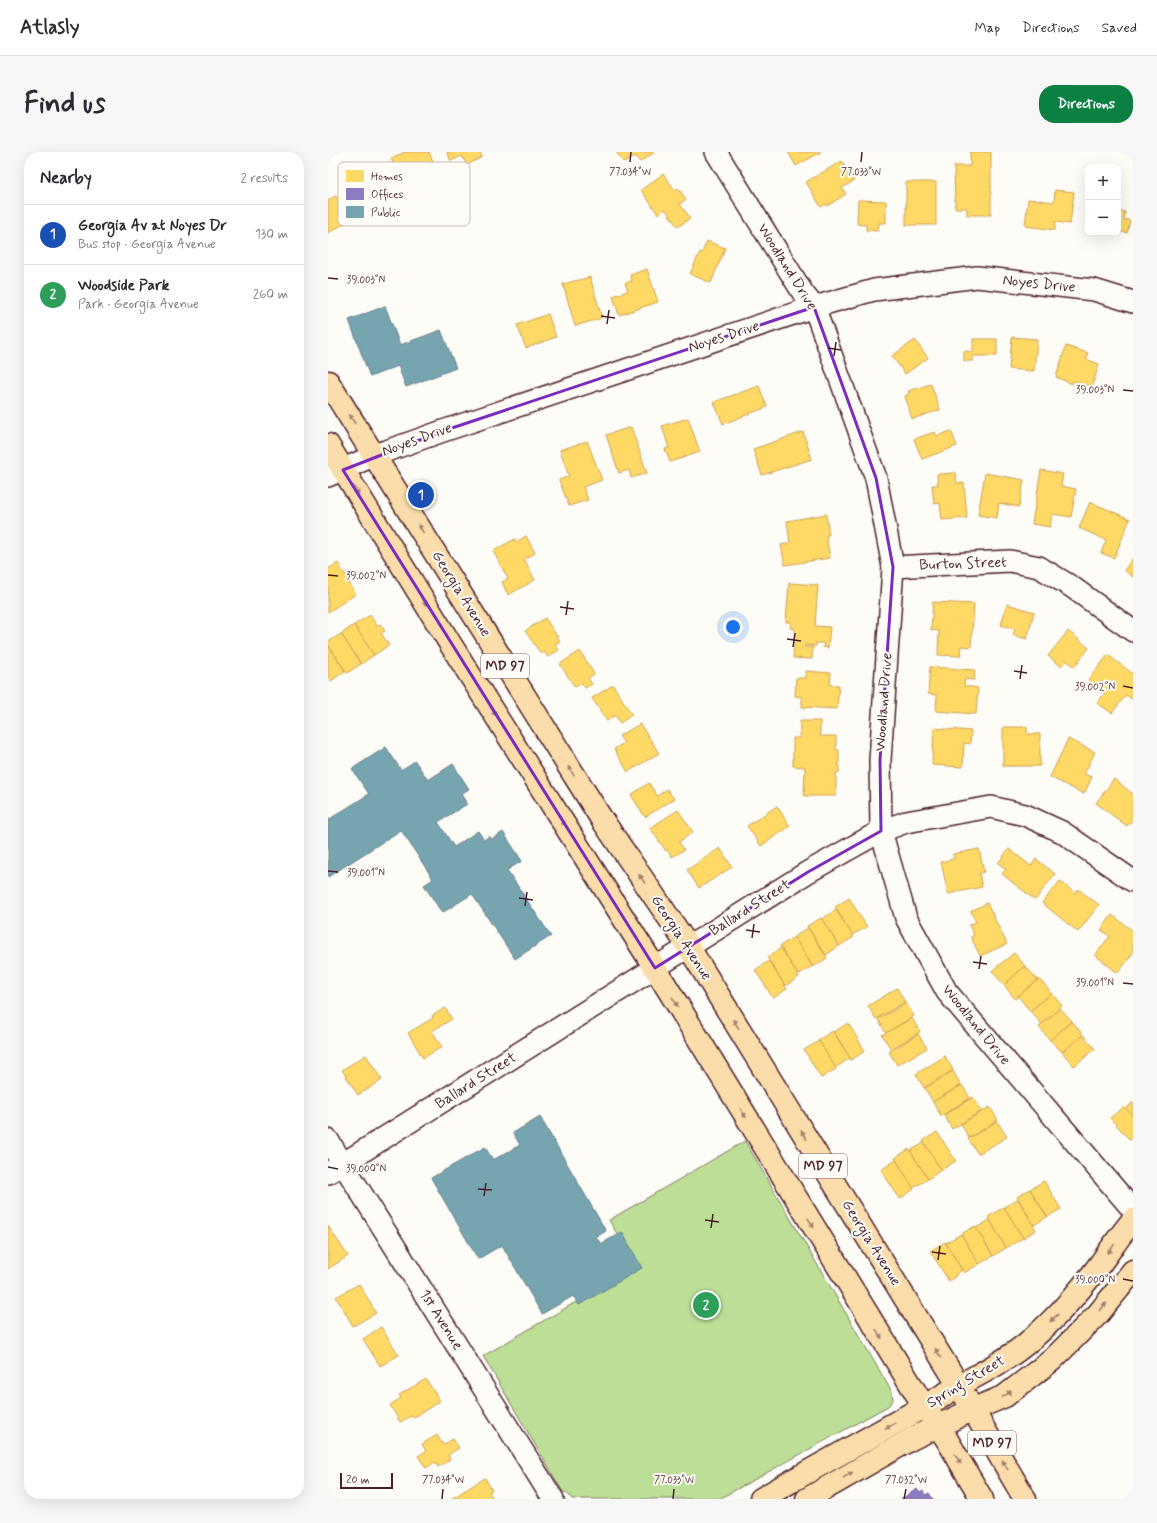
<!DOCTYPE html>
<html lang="en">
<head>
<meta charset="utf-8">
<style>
  :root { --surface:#fff; --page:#f7f7f7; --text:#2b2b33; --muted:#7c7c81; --line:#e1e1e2; --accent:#0b8043 }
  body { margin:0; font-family:Mynerve,sans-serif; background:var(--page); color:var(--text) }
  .controls { position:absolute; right:12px; top:12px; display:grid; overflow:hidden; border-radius:8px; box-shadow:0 4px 16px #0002 }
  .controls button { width:36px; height:36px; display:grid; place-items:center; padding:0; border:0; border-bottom:1px solid var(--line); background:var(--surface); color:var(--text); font:20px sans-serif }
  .scale { position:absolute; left:12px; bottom:10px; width:53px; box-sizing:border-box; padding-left:4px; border:2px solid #4a1f2b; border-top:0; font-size:11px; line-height:14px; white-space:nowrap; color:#4a1f2b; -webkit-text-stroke:3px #fdfcf7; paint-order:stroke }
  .you { position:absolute; left:405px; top:475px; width:14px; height:14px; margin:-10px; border:3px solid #fff; border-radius:50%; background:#1a73e8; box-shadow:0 0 0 6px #1a73e833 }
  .badge { display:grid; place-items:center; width:26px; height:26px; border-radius:50%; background:var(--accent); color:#fff; font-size:13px; font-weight:700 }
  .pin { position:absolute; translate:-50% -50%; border:2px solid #fff; box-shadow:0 1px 4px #0006 }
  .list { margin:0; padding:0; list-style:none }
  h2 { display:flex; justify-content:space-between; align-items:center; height:52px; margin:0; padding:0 16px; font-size:17px }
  h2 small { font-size:13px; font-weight:400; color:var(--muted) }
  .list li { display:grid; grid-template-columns:26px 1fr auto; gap:12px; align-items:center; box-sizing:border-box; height:60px; padding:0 16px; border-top:1px solid var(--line) }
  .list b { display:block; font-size:15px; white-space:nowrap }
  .list p { margin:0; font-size:13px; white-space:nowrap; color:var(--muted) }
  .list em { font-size:13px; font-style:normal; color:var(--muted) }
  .map { position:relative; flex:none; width:805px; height:1347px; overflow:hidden; border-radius:16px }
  header { display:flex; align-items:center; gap:24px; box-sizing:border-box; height:56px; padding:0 20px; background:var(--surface); border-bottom:1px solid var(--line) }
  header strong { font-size:19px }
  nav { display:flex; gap:22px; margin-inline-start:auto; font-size:14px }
  .intro { display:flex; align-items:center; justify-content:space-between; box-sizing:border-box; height:96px; padding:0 24px }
  h1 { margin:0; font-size:28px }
  .button { padding:10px 18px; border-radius:16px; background:var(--accent); color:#fff; font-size:14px; font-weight:700 }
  main { display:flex; gap:24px; padding:0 24px }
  aside { flex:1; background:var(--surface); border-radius:16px; box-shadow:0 4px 16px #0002 }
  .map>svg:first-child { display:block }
</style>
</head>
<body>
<header>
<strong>Atlasly</strong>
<nav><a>Map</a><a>Directions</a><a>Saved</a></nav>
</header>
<div class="intro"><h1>Find us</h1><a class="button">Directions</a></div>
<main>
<aside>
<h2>Nearby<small>2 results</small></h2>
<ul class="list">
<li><span class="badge" style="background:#1a4fb4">1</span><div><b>Georgia Av at Noyes Dr</b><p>Bus stop · Georgia Avenue</p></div><em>130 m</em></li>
<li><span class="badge" style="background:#2e9e5b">2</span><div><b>Woodside Park</b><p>Park · Georgia Avenue</p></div><em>260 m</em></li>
</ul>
</aside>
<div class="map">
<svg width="805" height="1347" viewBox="0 0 805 1347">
  <rect width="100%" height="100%" fill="#fdfcf7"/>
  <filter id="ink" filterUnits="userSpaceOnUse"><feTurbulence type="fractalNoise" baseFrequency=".025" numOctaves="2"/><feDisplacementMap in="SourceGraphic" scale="8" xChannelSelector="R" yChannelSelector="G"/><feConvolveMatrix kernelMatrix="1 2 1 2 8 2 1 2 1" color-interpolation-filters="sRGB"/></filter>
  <g filter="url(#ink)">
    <path fill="#bcde97" stroke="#837e61" d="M 417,989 L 564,1240 L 565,1248 L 560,1254 L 391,1347 L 244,1347 L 239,1341 L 235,1340 L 155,1204 L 308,1115 L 281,1068 Z"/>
    <g fill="#ffd966" stroke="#c9a154">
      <path d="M 77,0 L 101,0 L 111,23 L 77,38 L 63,6 Z"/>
      <path d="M 119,0 L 152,0 L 154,5 L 139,13 L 134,4 L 123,9 Z"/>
      <path d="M 288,0 L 327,0 L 312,10 L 307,4 L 296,11 Z"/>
      <path d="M 460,0 L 493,0 L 468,14 Z"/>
      <path d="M 642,0 L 663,0 L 663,63 L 639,63 L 639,56 L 627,56 L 626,14 L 642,14 Z"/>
      <path d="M 514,9 L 526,29 L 514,36 L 518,42 L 499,54 L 498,52 L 493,55 L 478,30 Z"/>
      <path d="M 335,22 L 347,38 L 350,36 L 358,47 L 352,52 L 362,66 L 350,75 L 337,57 L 330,62 L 313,38 Z"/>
      <rect x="578" y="30" width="30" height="43"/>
      <path d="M 727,38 L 746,40 L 742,72 L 727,70 L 727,78 L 697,74 L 700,47 L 726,50 Z"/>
      <path d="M 8,44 L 21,69 L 0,81 L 0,48 Z"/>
      <path d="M 530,48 L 558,49 L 558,71 L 551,71 L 550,79 L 538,78 L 538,73 L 529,72 Z"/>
      <path d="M 790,58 L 797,60 L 796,67 L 802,69 L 799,81 L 790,79 Z"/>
      <path d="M 379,89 L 397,96 L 383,131 L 362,122 L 372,100 L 374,101 Z"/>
      <path d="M 319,117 L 330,150 L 291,163 L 285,144 L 300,139 L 297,131 L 304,129 L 302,123 Z"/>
      <path d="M 262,125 L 274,166 L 247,174 L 235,132 Z"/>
      <path d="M 220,162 L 228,185 L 198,196 L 189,173 Z"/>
      <path d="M 684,185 L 709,187 L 706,219 L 681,217 Z"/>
      <path d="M 645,187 L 669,187 L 669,204 L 645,204 L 645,209 L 636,209 L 636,199 L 645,200 Z"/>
      <path d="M 587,188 L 600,206 L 577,222 L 564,204 Z"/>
      <path d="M 738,194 L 760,201 L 758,207 L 771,212 L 764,235 L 745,229 L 744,232 L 728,225 Z"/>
      <path d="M 603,232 L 612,258 L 584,267 L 577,244 L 581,242 L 580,239 Z"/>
      <path d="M 431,234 L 439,255 L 395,272 L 386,250 Z"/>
      <path d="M 360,266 L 372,300 L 342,310 L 337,297 L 341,296 L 334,274 Z"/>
      <path d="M 303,275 L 319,321 L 303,326 L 301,318 L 291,321 L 278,283 Z"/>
      <path d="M 623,279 L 629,294 L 594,307 L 586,287 L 607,280 L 609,284 Z"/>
      <path d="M 475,280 L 484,307 L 434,323 L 425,297 Z"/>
      <path d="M 259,289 L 274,328 L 255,335 L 260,348 L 241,354 L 231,328 L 241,324 L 232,298 Z"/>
      <path d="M 713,318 L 735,322 L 733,334 L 748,337 L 743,365 L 724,362 L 722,375 L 704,372 Z"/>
      <path d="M 628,321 L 629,331 L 636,331 L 639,366 L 614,368 L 612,351 L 606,352 L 604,333 L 610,333 L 609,322 Z"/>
      <path d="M 657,321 L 696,328 L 691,355 L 671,351 L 669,366 L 650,363 Z"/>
      <path d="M 762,350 L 802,367 L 786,406 L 773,401 L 778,388 L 751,376 Z"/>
      <path d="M 498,362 L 501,383 L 498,383 L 502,406 L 457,413 L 453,393 L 462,391 L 459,369 Z"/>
      <path d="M 198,384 L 207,401 L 196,407 L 207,428 L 180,443 L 174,430 L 180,427 L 165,399 L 187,387 L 188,390 Z"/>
      <path d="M 805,406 L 805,425 L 796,418 Z"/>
      <path d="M 10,411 L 17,423 L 21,420 L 26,428 L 21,431 L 28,442 L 0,460 L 0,417 Z"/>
      <path d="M 461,431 L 490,433 L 487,474 L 502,475 L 500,496 L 495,495 L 496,491 L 488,491 L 488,494 L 477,493 L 477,495 L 485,495 L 484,507 L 465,506 L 467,477 L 462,476 L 463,470 L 458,470 Z"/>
      <path d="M 605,450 L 646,452 L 643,495 L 633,494 L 632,504 L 610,503 L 611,479 L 603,478 Z"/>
      <path d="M 679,452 L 706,460 L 699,487 L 685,483 L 687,477 L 673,473 Z"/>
      <path d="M 42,463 L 49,474 L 52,472 L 57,479 L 53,481 L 61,493 L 46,503 L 26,473 Z"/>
      <path d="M 217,466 L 232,489 L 227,492 L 231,498 L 220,505 L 216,500 L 213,502 L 197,479 Z"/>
      <path d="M 26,473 L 46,503 L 33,512 L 13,482 Z"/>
      <path d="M 740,479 L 761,496 L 746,515 L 738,508 L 733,514 L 720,504 Z"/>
      <path d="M 13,482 L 33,512 L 19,521 L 0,493 L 0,490 Z"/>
      <path d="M 0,493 L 17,519 L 3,529 L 0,525 Z"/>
      <path d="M 252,499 L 266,522 L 260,526 L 264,532 L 257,536 L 254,531 L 247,535 L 232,512 Z"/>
      <path d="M 780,503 L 805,522 L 805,548 L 798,543 L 784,561 L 769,551 L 777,541 L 760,528 Z"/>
      <path d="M 602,515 L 647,518 L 646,528 L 637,527 L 636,534 L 650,536 L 648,562 L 608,559 L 609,543 L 600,542 Z"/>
      <path d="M 478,519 L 503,521 L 502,533 L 511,533 L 509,557 L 474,555 L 474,545 L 467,544 L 468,526 L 478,526 Z"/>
      <path d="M 285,533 L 304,563 L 292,571 L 287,563 L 279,569 L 264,546 Z"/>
      <path d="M 472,569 L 492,569 L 492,584 L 508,584 L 508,598 L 511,598 L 511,621 L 508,621 L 508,644 L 476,644 L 477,615 L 465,614 L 465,586 L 472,586 Z"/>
      <path d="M 312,572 L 331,601 L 300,620 L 286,597 L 296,591 L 291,584 Z"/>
      <path d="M 675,575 L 699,575 L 699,582 L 712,582 L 712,614 L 675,614 Z"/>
      <path d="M 606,576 L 643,579 L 642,592 L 636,591 L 635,615 L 604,613 Z"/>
      <path d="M 740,587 L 767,600 L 756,622 L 764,625 L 756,642 L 722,625 Z"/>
      <path d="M 786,627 L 805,642 L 805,667 L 799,674 L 768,651 Z"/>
      <path d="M 321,631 L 329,644 L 339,637 L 346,647 L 317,665 L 303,643 Z"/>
      <path d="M 449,654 L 462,674 L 433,694 L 419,674 Z"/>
      <path d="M 350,658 L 365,680 L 351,690 L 356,698 L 344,705 L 340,698 L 338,699 L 322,676 Z"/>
      <path d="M 392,696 L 404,715 L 371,736 L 359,718 Z"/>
      <path d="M 651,697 L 656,720 L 651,721 L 654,735 L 620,742 L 613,710 L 626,707 L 625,702 Z"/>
      <path d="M 681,697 L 703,714 L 708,707 L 727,722 L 707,748 L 674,722 L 678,717 L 670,711 Z"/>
      <path d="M 732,729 L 747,741 L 750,737 L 771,753 L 750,780 L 714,751 Z"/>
      <path d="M 521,746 L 539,775 L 524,783 L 507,755 Z"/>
      <path d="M 659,751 L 679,792 L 652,804 L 643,785 L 646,783 L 641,773 L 648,770 L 643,759 Z"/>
      <path d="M 508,758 L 526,785 L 511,794 L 494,767 Z"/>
      <path d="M 784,763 L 805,779 L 805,801 L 790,821 L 767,803 L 782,784 L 773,778 Z"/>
      <path d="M 493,766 L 511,794 L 498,803 L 479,774 Z"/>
      <path d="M 480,776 L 499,806 L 485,815 L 466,785 Z"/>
      <path d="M 466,785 L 484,814 L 470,823 L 452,794 Z"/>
      <path d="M 453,796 L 471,825 L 457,834 L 439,805 Z"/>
      <path d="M 686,801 L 697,814 L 676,833 L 664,819 Z"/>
      <path d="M 441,809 L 459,837 L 445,846 L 427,818 Z"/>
      <path d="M 697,814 L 710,828 L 687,847 L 676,833 Z"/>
      <path d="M 711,827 L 724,841 L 702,859 L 690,844 Z"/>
      <path d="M 569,836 L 577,850 L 548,867 L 540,854 Z"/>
      <path d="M 724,841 L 734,854 L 714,872 L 702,859 Z"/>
      <path d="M 578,851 L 586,864 L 558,881 L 550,867 Z"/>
      <path d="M 117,856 L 124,867 L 104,879 L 114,895 L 95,906 L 80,881 L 105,866 L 104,864 Z"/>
      <path d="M 732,856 L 744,869 L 722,888 L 711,875 Z"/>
      <path d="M 584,866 L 592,880 L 563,897 L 554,883 Z"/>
      <path d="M 744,869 L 755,883 L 734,900 L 722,888 Z"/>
      <path d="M 520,871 L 537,899 L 523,908 L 506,880 Z"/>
      <path d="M 505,879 L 522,906 L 507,916 L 490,888 Z"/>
      <path d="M 590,882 L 599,896 L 569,913 L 561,900 Z"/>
      <path d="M 755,883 L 767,897 L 746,914 L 734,900 Z"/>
      <path d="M 491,889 L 508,917 L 493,926 L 476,898 Z"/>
      <path d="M 38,903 L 54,928 L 30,943 L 14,918 Z"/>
      <path d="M 617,904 L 625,918 L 596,936 L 588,922 Z"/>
      <path d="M 625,919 L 633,933 L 605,950 L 597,936 Z"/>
      <path d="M 634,933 L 642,946 L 613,964 L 605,950 Z"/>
      <path d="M 645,945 L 654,959 L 624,977 L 616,963 Z"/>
      <path d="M 805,950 L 805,964 L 798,957 Z"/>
      <path d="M 662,955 L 670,968 L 641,986 L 633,972 Z"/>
      <path d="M 796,955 L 805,964 L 805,986 L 802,988 L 782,966 Z"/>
      <path d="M 669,969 L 679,985 L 650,1002 L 640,987 Z"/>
      <path d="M 609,980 L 628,1009 L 613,1018 L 595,989 Z"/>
      <path d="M 596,991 L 613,1018 L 600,1027 L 582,999 Z"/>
      <path d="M 581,997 L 600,1027 L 585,1036 L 567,1006 Z"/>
      <path d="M 568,1008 L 586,1037 L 572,1047 L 553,1018 Z"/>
      <path d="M 716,1029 L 733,1057 L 719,1065 L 702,1037 Z"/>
      <path d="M 702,1037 L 719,1065 L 706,1073 L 689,1045 Z"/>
      <path d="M 690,1047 L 708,1078 L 695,1086 L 676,1055 Z"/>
      <path d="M 676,1055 L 695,1086 L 678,1096 L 660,1065 Z"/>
      <path d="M 662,1068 L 678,1096 L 665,1104 L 648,1076 Z"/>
      <path d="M 0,1074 L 20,1104 L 0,1117 Z"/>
      <path d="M 647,1074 L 665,1104 L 651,1112 L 633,1082 Z"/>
      <path d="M 633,1082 L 651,1112 L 636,1121 L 618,1091 Z"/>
      <path d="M 617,1090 L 634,1118 L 627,1123 L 628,1124 L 621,1129 L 602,1099 Z"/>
      <path d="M 31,1132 L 48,1161 L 25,1174 L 8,1145 Z"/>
      <path d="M 53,1175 L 71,1203 L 52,1214 L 35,1187 Z"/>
      <path d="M 98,1227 L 112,1249 L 85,1266 L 83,1264 L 72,1270 L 62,1253 L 73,1246 L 71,1243 Z"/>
      <path d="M 109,1283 L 115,1293 L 125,1287 L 131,1296 L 120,1303 L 122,1307 L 110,1315 L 107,1310 L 98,1316 L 90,1304 L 98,1299 L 94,1292 Z"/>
      <path d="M 157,1326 L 164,1338 L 161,1340 L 165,1347 L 123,1347 Z"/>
    </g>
    <path fill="#8e7cc3" stroke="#7a6095" d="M 589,1337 L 592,1341 L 595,1339 L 597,1343 L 601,1341 L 605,1347 L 573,1347 Z"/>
    <g fill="#76a5af" stroke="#697d87">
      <path d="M 57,154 L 72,193 L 113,178 L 128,216 L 78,235 L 70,214 L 42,225 L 21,168 Z"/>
      <path d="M 58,595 L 73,618 L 87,609 L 100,628 L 125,612 L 141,637 L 133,642 L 139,652 L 110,670 L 126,695 L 150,679 L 156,688 L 161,684 L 164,687 L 175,680 L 194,709 L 179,718 L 223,784 L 187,807 L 144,742 L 114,761 L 96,733 L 105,727 L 73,678 L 0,725 L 0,668 L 41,642 L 24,617 Z"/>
      <path d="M 212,965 L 278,1079 L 268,1085 L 273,1092 L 294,1080 L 314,1116 L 251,1153 L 245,1144 L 214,1162 L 174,1093 L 150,1107 L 103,1026 L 157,995 L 165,1008 L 192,993 L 185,981 Z"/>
    </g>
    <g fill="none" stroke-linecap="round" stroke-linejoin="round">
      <defs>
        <g id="minor">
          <path d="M 388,0 L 475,141 L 486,155 L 548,326 L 565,415 L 552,608 L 553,679 L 578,766 L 619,840 L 805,1058"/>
          <path d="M 0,324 L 47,303 L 115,279 L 486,155 L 546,138 L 649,125 L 766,138 L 805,150"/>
          <path d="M 565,415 L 682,409 L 711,415 L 744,435 L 805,479"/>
          <path d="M 0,988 L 225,1347"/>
          <path d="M 0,1021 L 480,720 L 553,679 L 578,670 L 663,655 L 697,663 L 734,680 L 805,729"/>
        </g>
        <g id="major">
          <path d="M 0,230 L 273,666 L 360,794 L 631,1234 L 697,1347"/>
          <path d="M 0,293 L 123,493 L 327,816 L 591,1246 L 618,1286 L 654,1347"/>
          <path d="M 433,1347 C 497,1309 563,1275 627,1236 C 651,1222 678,1209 699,1191 C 727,1168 751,1140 772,1112 C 783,1097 793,1082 805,1068"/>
          <path d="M 479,1347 L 585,1286 L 644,1258 L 677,1244 L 724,1208 L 770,1162 L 805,1119"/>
        </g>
      </defs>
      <use href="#minor" stroke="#4a1f2b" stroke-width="24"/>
      <use href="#major" stroke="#4a1f2b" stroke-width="25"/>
      <use href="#minor" stroke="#fdfcf7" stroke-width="21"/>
      <use href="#major" stroke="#fbddab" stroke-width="22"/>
    </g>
    <defs><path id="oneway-solid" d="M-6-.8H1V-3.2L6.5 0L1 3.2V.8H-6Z"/></defs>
    <g fill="#a27e6b">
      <use href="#oneway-solid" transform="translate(24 267) rotate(-123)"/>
      <use href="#oneway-solid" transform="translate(28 338) rotate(58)"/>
      <use href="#oneway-solid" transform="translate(93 377) rotate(-122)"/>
      <use href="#oneway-solid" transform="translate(96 449) rotate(58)"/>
      <use href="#oneway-solid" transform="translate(165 559) rotate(58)"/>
      <use href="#oneway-solid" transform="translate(243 619) rotate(-122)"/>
      <use href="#oneway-solid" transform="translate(234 669) rotate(58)"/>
      <use href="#oneway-solid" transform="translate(314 727) rotate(-124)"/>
      <use href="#oneway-solid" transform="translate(347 850) rotate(58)"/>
      <use href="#oneway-solid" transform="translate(408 872) rotate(-122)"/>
      <use href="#oneway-solid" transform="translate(415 961) rotate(58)"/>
      <use href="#oneway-solid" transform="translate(476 983) rotate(-122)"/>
      <use href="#oneway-solid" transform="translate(483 1071) rotate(58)"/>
      <use href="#oneway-solid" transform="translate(783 1097) rotate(125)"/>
      <use href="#oneway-solid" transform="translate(775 1155) rotate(-50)"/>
      <use href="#oneway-solid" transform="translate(726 1166) rotate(137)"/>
      <use href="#oneway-solid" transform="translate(551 1182) rotate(58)"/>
      <use href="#oneway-solid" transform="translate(610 1201) rotate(-122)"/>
      <use href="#oneway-solid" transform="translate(679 1242) rotate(-35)"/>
      <use href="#oneway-solid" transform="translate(562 1274) rotate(151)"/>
      <use href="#oneway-solid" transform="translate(630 1307) rotate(59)"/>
      <use href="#oneway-solid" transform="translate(677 1313) rotate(-120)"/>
      <use href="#oneway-solid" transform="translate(520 1323) rotate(-30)"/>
    </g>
  </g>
  <path fill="none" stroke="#7b2cbf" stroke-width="3" stroke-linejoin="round" d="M 486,155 L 548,326 L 565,415 L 552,608 L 553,679 L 480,720 L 327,816 L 15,318 L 115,279 Z"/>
  <path fill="none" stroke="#4a1f2b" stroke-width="1.5" d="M 302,10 L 303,0M 533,10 L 534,0M 0,126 L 10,127M 273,164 L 287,166M 279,172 L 281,158M 500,196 L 513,198M 506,204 L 508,190M 795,238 L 805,239M 0,423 L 10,424M 232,455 L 246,457M 238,463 L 240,449M 459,487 L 473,489M 465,495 L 467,481M 686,519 L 699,521M 692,527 L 694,513M 795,534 L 805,536M 0,719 L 10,720M 191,746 L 205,748M 197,754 L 199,740M 418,778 L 432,780M 424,786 L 426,772M 645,810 L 659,812M 651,817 L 653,804M 795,831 L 805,832M 0,1015 L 10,1017M 150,1037 L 164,1038M 156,1044 L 158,1031M 377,1068 L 391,1070M 383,1076 L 385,1062M 604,1100 L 618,1102M 610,1108 L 612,1094M 795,1127 L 805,1129M 114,1347 L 115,1337M 345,1347 L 346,1337M 576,1347 L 578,1337"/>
  <g text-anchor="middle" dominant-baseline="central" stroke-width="4" stroke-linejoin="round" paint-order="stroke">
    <g fill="#fdfcf7" stroke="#806168" stroke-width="1">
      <rect x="153" y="502" width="48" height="24" rx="3"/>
      <rect x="471" y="1002" width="48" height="24" rx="3"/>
      <rect x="640" y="1279" width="48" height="24" rx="3"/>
    </g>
    <g font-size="14" font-weight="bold" fill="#4a1f2b">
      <text x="177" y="514">MD 97</text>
      <text x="495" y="1014">MD 97</text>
      <text x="664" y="1291">MD 97</text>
    </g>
    <g font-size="15" fill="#4a1f2b" stroke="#fdfcf7">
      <text transform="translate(459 115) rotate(58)">Woodland Drive</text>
      <text transform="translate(711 132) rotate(6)">Noyes Drive</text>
      <text transform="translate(396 185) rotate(-18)">Noyes Drive</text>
      <text transform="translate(89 288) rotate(-20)">Noyes Drive</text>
      <text transform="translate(635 412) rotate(-2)">Burton Street</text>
      <text transform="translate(133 442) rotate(58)">Georgia Avenue</text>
      <text transform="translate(556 550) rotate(-86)">Woodland Drive</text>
      <text transform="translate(422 756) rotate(-32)">Ballard Street</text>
      <text transform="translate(353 786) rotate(57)">Georgia Avenue</text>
      <text transform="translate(648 873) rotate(51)">Woodland Drive</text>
      <text transform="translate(148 929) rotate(-32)">Ballard Street</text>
      <text transform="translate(543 1091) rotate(58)">Georgia Avenue</text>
      <text transform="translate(113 1168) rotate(58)">1st Avenue</text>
      <text transform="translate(638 1230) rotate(-31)">Spring Street</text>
    </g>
  </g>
  <rect x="10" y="10" width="132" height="64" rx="6" fill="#fdfcf7" stroke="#c7baba" stroke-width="1"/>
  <rect x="18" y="18" width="18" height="12" fill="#ffd966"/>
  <rect x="18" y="36" width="18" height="12" fill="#8e7cc3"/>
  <rect x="18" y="54" width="18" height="12" fill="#76a5af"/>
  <g font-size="11" fill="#4a1f2b">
    <text x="43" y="28">Homes</text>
    <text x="43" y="46">Offices</text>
    <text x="43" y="64">Public</text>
  </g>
  <g font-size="10" text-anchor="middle" fill="#4a1f2b" stroke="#fdfcf7" stroke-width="4" stroke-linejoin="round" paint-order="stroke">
    <text x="302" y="23">77.034°W</text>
    <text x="533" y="23">77.033°W</text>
    <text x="38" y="131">39.003°N</text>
    <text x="767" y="241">39.003°N</text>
    <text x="38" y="427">39.002°N</text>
    <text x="767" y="538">39.002°N</text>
    <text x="38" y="724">39.001°N</text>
    <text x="767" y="834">39.001°N</text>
    <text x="38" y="1020">39.000°N</text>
    <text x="767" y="1131">39.000°N</text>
    <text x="115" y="1331">77.034°W</text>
    <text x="346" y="1331">77.033°W</text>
    <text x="578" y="1331">77.032°W</text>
  </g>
</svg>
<div class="controls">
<button>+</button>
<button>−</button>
</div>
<div class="scale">20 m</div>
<div class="you"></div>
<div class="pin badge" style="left:93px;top:343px;background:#1a4fb4">1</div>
<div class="pin badge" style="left:378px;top:1153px;background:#2e9e5b">2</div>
</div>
</main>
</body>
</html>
